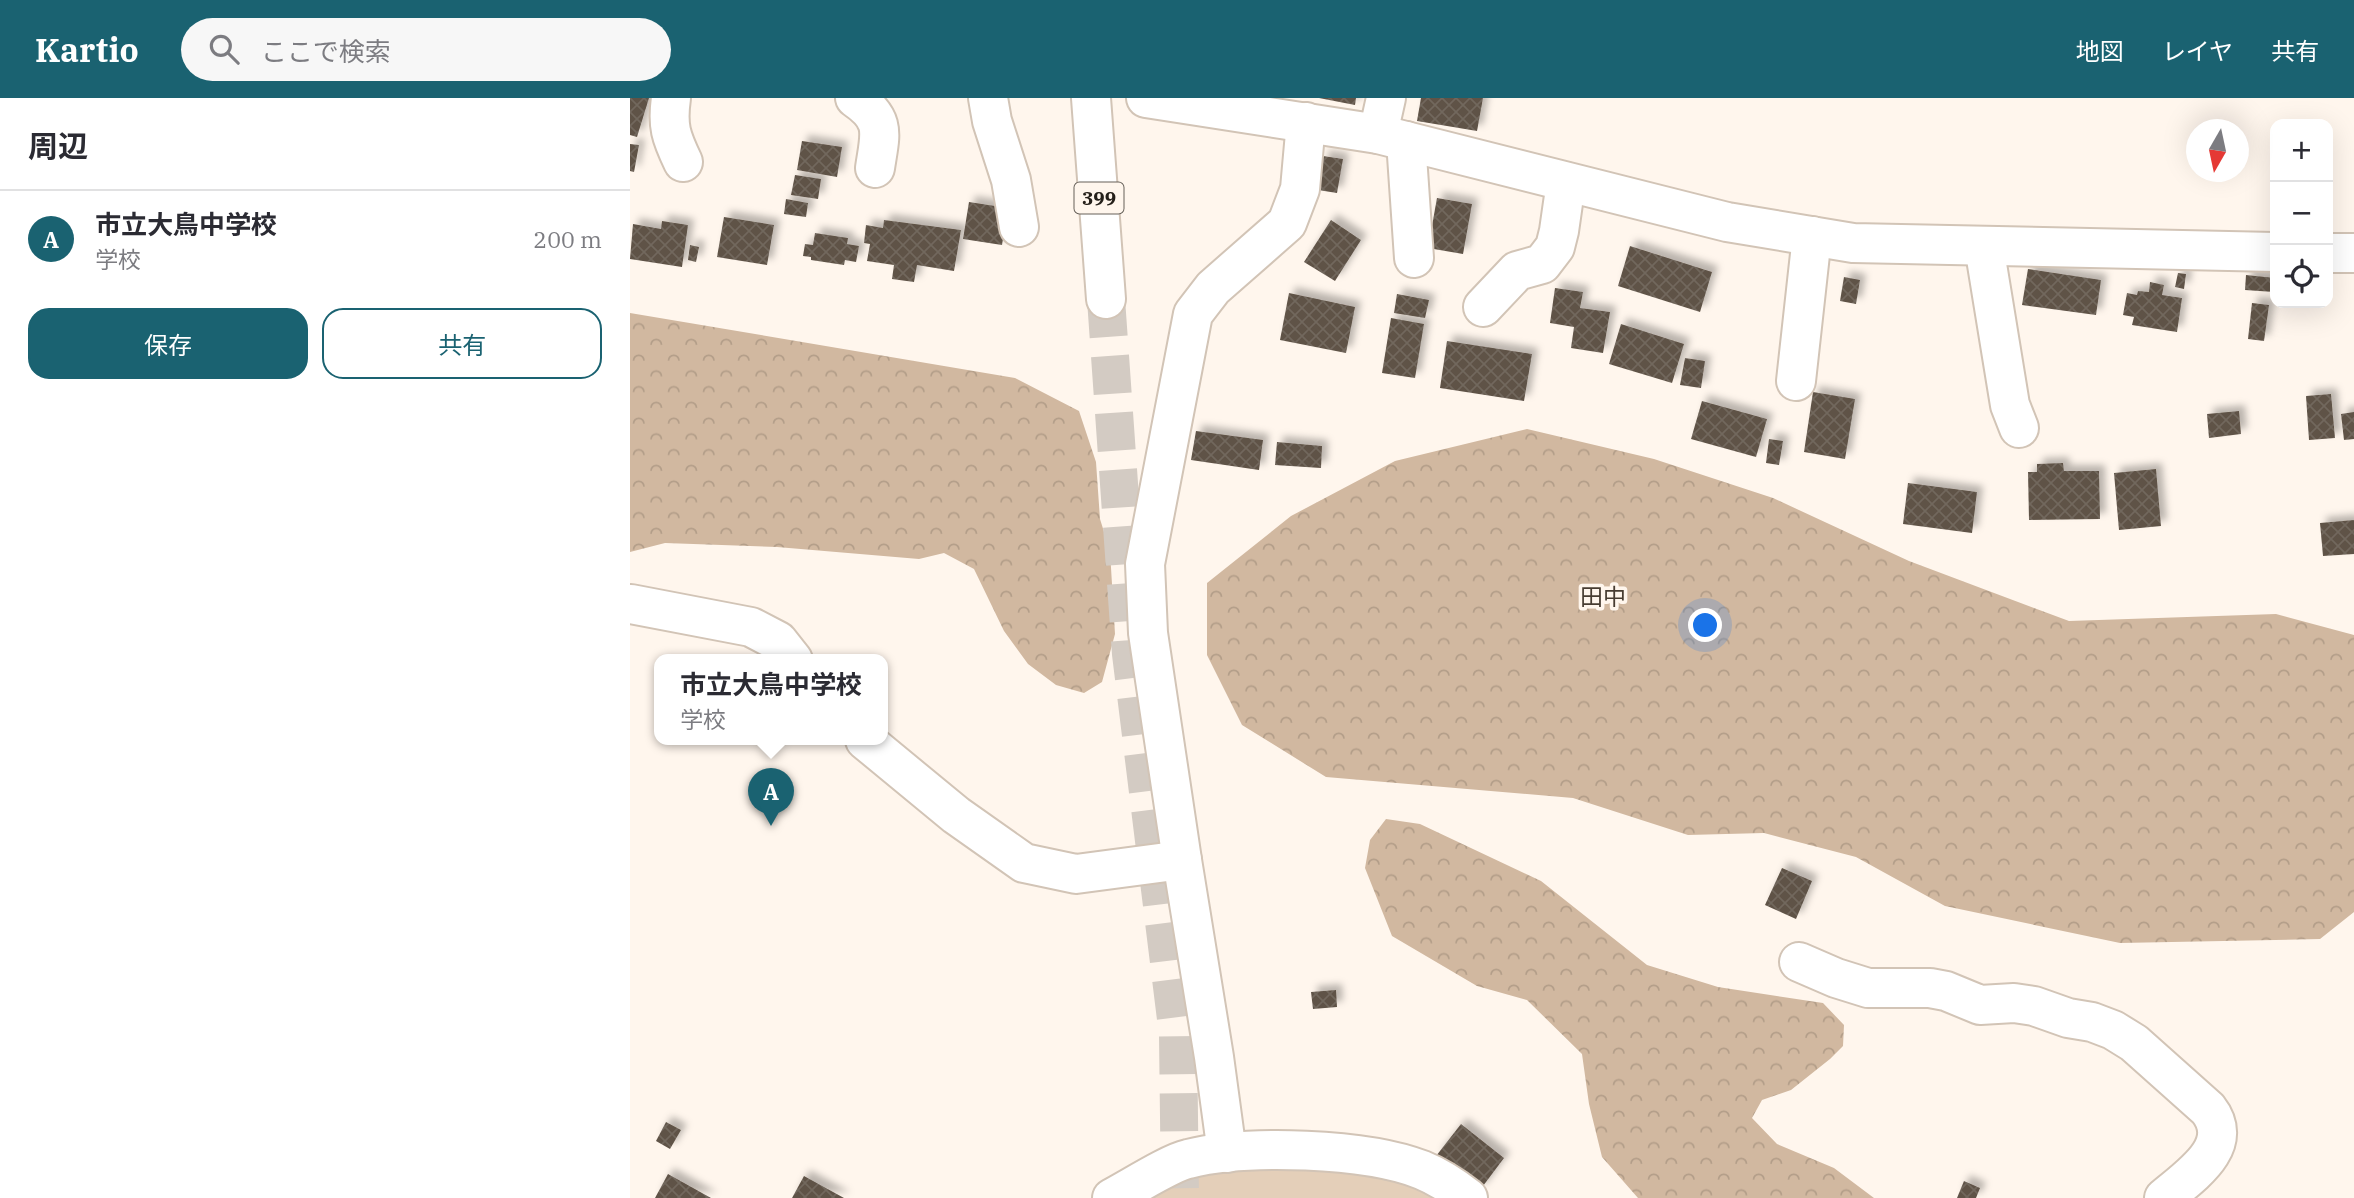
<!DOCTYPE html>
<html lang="ja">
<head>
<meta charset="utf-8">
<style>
  :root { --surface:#fff; --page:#f7f7f7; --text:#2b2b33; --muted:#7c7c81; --line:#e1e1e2; --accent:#1a6271 }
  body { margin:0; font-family:"IBM Plex Serif","Noto Sans JP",serif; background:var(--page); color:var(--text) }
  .controls { position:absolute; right:21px; top:21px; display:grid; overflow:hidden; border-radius:14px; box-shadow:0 7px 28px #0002 }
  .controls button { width:63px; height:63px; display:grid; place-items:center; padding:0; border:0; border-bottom:2px solid var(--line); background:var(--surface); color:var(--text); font:35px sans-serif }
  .compass { position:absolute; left:1556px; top:21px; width:63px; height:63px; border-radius:50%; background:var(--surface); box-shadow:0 7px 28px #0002; rotate:189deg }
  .you { position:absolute; left:1076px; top:528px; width:24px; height:24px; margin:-18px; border:5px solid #fff; border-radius:50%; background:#1a73e8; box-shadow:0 0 0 10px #1a73e833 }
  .badge { display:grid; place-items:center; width:46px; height:46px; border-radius:50%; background:var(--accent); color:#fff; font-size:23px; font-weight:700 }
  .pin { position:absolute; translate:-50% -58px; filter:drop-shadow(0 2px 4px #0008) }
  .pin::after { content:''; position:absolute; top:37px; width:24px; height:21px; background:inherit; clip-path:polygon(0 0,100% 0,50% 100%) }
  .popup { position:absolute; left:24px; top:556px; width:234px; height:91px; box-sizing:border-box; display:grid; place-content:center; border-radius:14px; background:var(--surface); filter:drop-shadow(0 2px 5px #0005); font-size:23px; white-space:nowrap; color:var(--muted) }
  .popup b { font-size:26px; color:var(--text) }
  .popup::after { content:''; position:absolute; left:50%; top:100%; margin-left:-14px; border:14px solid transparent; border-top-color:var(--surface) }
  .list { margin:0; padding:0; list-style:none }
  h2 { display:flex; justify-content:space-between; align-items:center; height:91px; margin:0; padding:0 28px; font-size:30px }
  h2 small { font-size:23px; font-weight:400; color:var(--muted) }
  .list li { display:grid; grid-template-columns:46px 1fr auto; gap:21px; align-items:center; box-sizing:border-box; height:98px; padding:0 28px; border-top:2px solid var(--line) }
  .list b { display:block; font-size:26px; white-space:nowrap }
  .list p { margin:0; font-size:23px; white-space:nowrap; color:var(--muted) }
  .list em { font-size:23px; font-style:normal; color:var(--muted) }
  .actions { display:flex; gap:14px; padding:21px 28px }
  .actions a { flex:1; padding:16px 0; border:2px solid var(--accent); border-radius:21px; text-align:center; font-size:24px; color:var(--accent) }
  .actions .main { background:var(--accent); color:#fff }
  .icon { flex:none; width:38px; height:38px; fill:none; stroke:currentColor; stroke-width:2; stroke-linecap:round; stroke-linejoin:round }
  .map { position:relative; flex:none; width:1724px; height:1100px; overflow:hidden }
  header { display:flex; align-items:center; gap:42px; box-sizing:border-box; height:98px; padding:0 35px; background:var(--accent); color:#fff }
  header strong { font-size:33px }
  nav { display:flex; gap:38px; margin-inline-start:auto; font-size:24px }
  .search { width:490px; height:63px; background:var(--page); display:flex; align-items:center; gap:18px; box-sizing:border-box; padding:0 24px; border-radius:38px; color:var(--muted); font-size:26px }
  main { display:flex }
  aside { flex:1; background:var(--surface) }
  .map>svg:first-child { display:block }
</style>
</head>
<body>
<header>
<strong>Kartio</strong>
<div class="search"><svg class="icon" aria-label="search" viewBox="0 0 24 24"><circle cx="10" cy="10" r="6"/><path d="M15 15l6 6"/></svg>ここで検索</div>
<nav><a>地図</a><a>レイヤ</a><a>共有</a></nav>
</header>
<main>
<aside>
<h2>周辺<small></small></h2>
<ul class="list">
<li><span class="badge">A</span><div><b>市立大鳥中学校</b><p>学校</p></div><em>200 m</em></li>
</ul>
<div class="actions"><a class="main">保存</a><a>共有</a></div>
</aside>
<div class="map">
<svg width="1724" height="1100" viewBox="0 0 1724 1100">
  <defs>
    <pattern id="forest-crowns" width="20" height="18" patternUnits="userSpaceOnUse" patternTransform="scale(1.75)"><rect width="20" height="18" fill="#d1b8a0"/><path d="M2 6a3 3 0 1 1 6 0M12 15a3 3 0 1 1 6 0" fill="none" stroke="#b39e89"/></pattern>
    <pattern id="building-cross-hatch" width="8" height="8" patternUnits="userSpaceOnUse" patternTransform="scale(1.75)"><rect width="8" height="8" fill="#5e5246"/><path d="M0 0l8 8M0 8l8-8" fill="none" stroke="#71675d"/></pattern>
    <filter id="shadow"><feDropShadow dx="6" dy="-6" stdDeviation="3.5" flood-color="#0004"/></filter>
  </defs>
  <rect width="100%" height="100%" fill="#fff6ed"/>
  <path fill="#e4cfb9" d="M 590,1063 L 716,1066 L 817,1100 L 499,1100 Z"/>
  <g fill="url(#forest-crowns)">
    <path d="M 0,215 L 385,280 L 449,313 L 466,364 L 470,421 L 480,453 L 485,536 L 472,584 L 454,595 L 426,587 L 398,566 L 374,533 L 344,471 L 314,455 L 289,461 L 147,449 L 35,445 L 0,454 Z"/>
    <path d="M 897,331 L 1024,361 L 1143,400 L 1279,463 L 1439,523 L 1646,516 L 1724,537 L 1724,814 L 1690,841 L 1490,845 L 1315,808 L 1226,759 L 1134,735 L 1058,737 L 943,700 L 696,679 L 612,627 L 577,557 L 577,485 L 661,418 L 765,363 Z"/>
    <path d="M 756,721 L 790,726 L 911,783 L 1017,867 L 1088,889 L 1193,905 L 1214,927 L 1213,948 L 1200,961 L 1161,992 L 1132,1002 L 1122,1020 L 1147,1046 L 1204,1070 L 1244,1100 L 1008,1100 L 972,1059 L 959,1006 L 952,956 L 897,902 L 847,888 L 762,838 L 735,770 L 740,742 Z"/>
  </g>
  <g fill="url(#building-cross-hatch)" filter="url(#shadow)">
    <path d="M 0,0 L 19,0 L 7,39 L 0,37 Z"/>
    <path d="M 689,0 L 726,0 L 725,7 Z"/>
    <path d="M 791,0 L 853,0 L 847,33 L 787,23 Z"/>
    <path d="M 172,43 L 212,49 L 207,79 L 167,72 Z"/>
    <path d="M 0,46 L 9,47 L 4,74 L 0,73 Z"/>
    <path d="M 693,58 L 713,61 L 707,95 L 688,92 Z"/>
    <path d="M 165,77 L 191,81 L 188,101 L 161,97 Z"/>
    <path d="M 807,100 L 842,106 L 833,156 L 798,150 Z"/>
    <path d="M 156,101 L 178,105 L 176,119 L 154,116 Z"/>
    <path d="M 339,104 L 378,110 L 372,147 L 333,141 Z"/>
    <path d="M 94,119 L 144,127 L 137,167 L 87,159 Z"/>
    <path d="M 254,122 L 331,132 L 324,173 L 287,167 L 284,184 L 262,181 L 264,167 L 237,163 L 240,146 L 234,145 L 236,127 L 253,130 Z"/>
    <path d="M 701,122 L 731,142 L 705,183 L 674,164 Z"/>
    <path d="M 32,123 L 58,127 L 52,169 L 0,161 L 3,126 L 31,131 Z"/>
    <path d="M 185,135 L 218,140 L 217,146 L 229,148 L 226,164 L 215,162 L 214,167 L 181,162 L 181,159 L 173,158 L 175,146 L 183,147 Z"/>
    <path d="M 60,147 L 69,149 L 66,164 L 58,162 Z"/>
    <path d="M 1000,148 L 1082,174 L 1070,214 L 988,188 Z"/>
    <path d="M 1398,171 L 1471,182 L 1466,217 L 1392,207 Z"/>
    <path d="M 1548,175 L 1556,176 L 1554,191 L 1545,189 Z"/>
    <path d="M 1616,177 L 1645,180 L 1644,194 L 1615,192 Z"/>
    <path d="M 1214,179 L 1230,182 L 1226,206 L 1210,203 Z"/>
    <path d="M 1520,184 L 1534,187 L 1532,197 L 1552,200 L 1547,234 L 1502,227 L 1504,219 L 1493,217 L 1497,195 L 1507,197 L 1508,193 L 1519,194 Z"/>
    <path d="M 925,190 L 953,194 L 950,210 L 980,214 L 973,255 L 941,250 L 944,229 L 920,225 Z"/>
    <path d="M 659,195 L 725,209 L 716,255 L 650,242 Z"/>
    <path d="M 767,196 L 799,202 L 795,220 L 764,215 Z"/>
    <path d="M 1622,205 L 1639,207 L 1634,243 L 1618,241 Z"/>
    <path d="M 761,220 L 794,226 L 785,280 L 752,275 Z"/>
    <path d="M 991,226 L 1054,246 L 1042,285 L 979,266 Z"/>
    <path d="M 817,243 L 902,256 L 894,303 L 810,290 Z"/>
    <path d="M 1055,260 L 1075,263 L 1071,290 L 1050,287 Z"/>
    <path d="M 1183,294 L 1225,301 L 1215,361 L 1174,354 Z"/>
    <path d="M 1701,296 L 1705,340 L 1679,342 L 1676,298 Z"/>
    <path d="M 1072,303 L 1137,321 L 1126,359 L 1061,341 Z"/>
    <path d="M 1609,313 L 1611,336 L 1579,340 L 1577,316 Z"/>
    <path d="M 1724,314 L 1724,341 L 1714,342 L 1711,316 Z"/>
    <path d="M 566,333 L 633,342 L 629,372 L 561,362 Z"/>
    <path d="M 1139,341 L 1153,343 L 1149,367 L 1136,365 Z"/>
    <path d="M 647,344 L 692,348 L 691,370 L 645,367 Z"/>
    <path d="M 1433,365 L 1434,373 L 1469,373 L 1470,421 L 1399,422 L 1398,374 L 1407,374 L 1407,366 Z"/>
    <path d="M 1526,371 L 1531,428 L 1489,432 L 1484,375 Z"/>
    <path d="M 1278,385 L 1347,394 L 1342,435 L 1273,426 Z"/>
    <path d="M 1724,422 L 1724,456 L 1693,458 L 1690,425 Z"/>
    <path d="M 1152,770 L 1182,783 L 1166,821 L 1135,807 Z"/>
    <path d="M 706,892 L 707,909 L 683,911 L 681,894 Z"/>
    <path d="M 36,1024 L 51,1032 L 40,1051 L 26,1043 Z"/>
    <path d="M 831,1026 L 874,1060 L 850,1092 L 806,1058 Z"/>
    <path d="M 38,1076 L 81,1100 L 25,1100 Z"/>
    <path d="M 174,1078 L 214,1100 L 162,1100 Z"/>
    <path d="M 1334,1083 L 1350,1090 L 1346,1100 L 1327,1100 Z"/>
  </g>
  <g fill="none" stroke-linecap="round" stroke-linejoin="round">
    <path stroke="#d3cbc3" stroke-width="38" stroke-dasharray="38 19" stroke-linecap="butt" d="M 476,201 L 501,556 L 548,937 L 550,1100"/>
    <defs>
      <g id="minor">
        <path d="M 41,0 C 37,28 41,39 53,64"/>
        <path d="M 225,0 C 257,22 250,36 245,70"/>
        <path d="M 358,0 L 362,23 L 381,82 L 389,129"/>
        <path d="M 516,0 L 748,36 L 1097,124 L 1223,145 L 1645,154"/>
        <path d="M 748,36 L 756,0"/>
        <path d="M 776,43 L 784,160"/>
        <path d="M 1354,148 L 1380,307 L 1389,330"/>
        <path d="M 1698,155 L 1724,155"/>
        <path d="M 853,209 L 887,173 L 912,166 L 925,149 L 929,133 L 936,84"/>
        <path d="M 1166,283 L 1182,138"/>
        <path d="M 1,506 L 121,529 L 148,543 L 163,562"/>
        <path d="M 235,642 L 326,717 L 394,765 L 446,776 L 552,762"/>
        <path d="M 1169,864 L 1206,880 L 1238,890 L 1300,890 L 1316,893 L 1350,907 L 1384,905 L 1404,908 L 1438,920 L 1462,924 L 1483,932 L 1504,945 L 1578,1011 C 1607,1048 1560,1078 1534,1100"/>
        <path d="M 597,1055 L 584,959 L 552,762 L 518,535 L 515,466 L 563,216 L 583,190 L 657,125 L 670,91 L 676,24"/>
        <path d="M 482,1100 C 501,1090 540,1065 558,1061 C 617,1046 736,1050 792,1072 C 809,1079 824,1089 838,1100"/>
      </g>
      <path id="highway" d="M 461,0 L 476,201"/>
    </defs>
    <use href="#minor" stroke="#d2c4b6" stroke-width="42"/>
    <use href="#highway" stroke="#d2c4b6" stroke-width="42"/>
    <use href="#minor" stroke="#fff" stroke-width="38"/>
    <use href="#highway" stroke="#fff" stroke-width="38"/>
  </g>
  <g text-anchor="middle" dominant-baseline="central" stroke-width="7" stroke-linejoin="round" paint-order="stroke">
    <rect fill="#fff6ed" stroke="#666059" stroke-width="2" x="444.5" y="84.5" width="49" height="31" rx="5"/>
    <g font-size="19" font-weight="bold" fill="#25201a">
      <text x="469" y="100">399</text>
    </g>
    <g font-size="23" fill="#473c31" stroke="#fff6ed">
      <text x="973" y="498">田中</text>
    </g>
  </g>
</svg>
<div class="controls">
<button>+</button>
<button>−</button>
<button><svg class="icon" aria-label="locate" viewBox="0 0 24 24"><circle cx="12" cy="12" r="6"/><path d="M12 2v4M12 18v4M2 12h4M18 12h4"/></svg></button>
</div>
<svg class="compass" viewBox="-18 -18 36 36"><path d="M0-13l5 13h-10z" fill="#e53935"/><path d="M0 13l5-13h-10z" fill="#7c7c81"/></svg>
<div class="you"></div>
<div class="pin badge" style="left:141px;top:728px">A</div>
<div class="popup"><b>市立大鳥中学校</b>学校</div>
</div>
</main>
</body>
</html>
